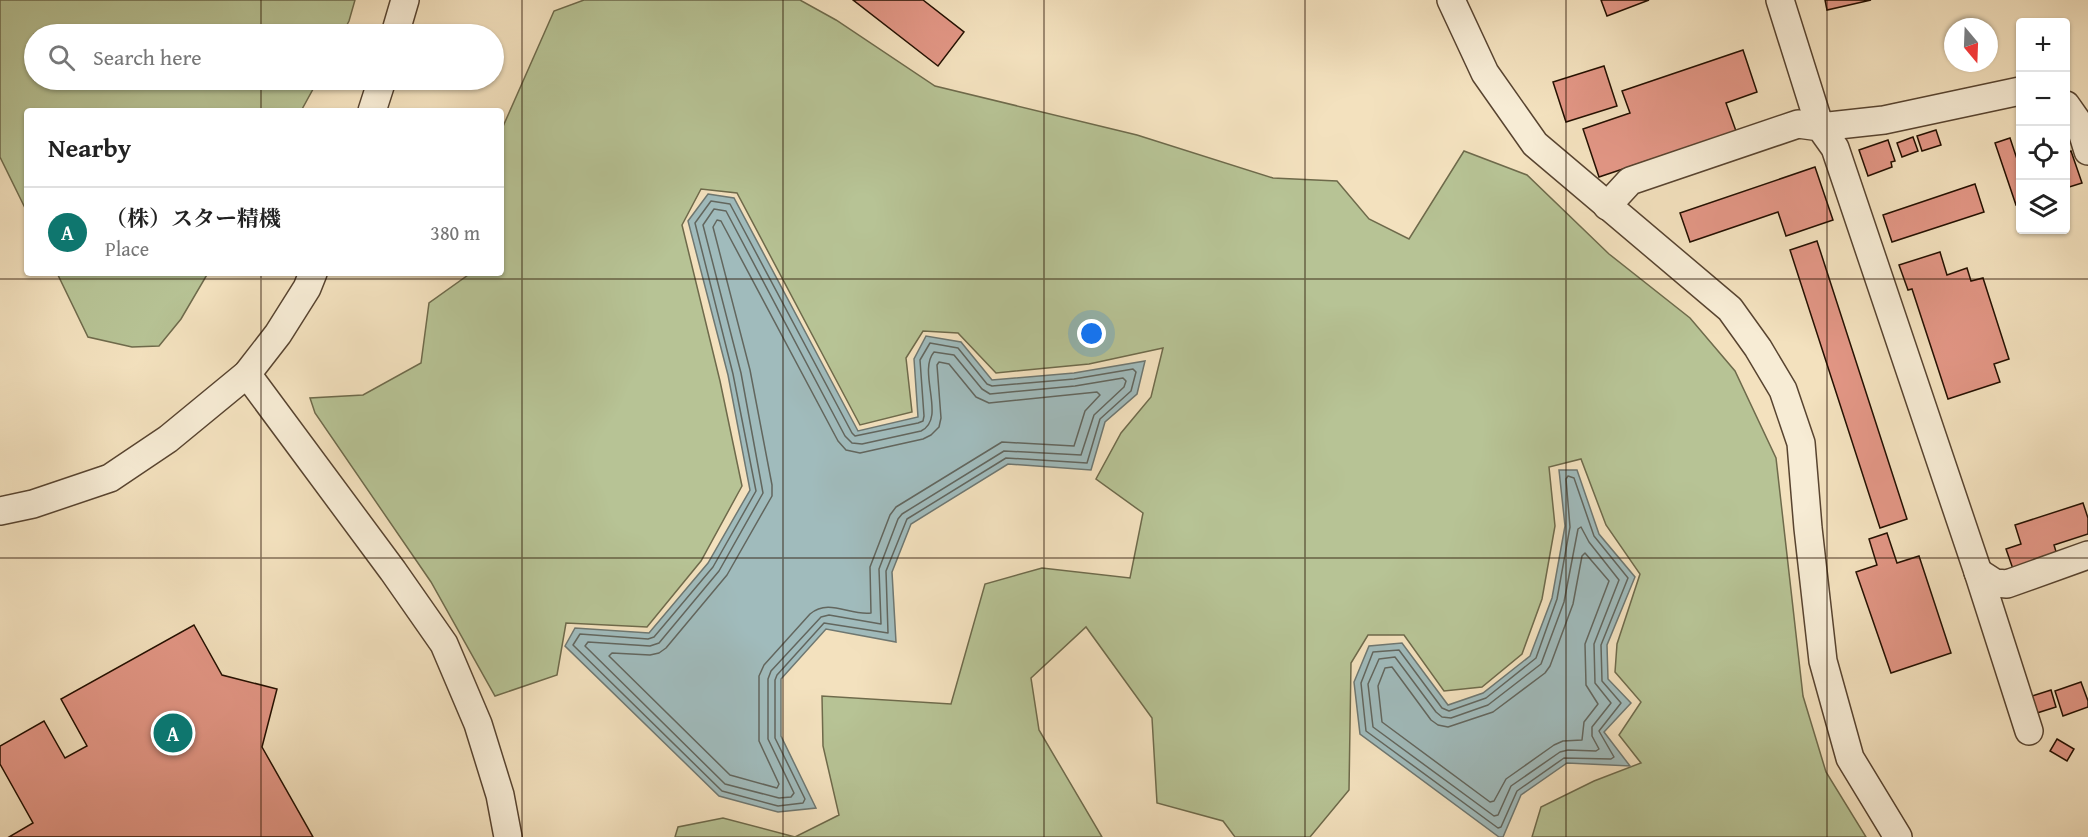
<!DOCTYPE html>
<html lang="en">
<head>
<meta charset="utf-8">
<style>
  :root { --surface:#fff; --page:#f2f2f2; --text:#222; --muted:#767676; --line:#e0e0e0; --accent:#0f766e }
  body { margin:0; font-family:"Gentium Book Plus","Noto Serif JP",serif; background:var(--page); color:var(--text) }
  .controls { position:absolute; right:18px; top:18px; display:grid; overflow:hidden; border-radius:6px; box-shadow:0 2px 4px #0004 }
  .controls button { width:54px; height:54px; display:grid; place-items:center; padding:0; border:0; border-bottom:2px solid var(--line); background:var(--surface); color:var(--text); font:30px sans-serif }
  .compass { position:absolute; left:1944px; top:18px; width:54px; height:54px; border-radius:50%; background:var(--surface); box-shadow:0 2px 4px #0004; rotate:161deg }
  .you { position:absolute; left:1092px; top:334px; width:21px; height:21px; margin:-15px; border:4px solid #fff; border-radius:50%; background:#1a73e8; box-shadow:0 0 0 9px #1a73e833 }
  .badge { display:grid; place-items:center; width:39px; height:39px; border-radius:50%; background:var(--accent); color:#fff; font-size:20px; font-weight:700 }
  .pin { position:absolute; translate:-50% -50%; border:3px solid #fff; box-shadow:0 2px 6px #0006 }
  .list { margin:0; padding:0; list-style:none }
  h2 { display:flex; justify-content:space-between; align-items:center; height:78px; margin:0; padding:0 24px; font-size:26px }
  h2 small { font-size:20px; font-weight:400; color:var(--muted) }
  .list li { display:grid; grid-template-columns:39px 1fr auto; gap:18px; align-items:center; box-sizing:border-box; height:90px; padding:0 24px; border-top:2px solid var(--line) }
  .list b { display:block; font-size:22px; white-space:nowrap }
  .list p { margin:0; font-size:20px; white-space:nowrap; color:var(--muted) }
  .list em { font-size:20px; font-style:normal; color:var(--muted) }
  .icon { flex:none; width:33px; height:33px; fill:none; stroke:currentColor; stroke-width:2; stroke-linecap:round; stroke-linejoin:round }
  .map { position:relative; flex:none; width:2088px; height:837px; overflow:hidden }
  .search { position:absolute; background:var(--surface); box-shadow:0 2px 4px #0004; left:24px; top:24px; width:480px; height:66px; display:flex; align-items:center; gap:15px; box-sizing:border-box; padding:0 21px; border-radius:33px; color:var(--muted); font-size:22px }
  .panel { position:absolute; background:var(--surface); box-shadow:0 2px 4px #0004; left:24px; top:108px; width:480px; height:168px; border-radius:6px }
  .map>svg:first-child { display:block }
</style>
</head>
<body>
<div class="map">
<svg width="2088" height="837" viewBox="0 0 2088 837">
  <rect width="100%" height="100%" fill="#f3e1be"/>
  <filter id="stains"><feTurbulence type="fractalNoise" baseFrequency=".00333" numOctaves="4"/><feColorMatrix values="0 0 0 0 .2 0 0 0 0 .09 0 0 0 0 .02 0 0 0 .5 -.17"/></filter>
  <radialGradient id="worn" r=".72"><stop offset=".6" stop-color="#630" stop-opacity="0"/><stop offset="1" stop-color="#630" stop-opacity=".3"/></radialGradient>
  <g fill="#b7c395" stroke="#6e6a4b" stroke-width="1.5">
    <path d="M 0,0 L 355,0 L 349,21 L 342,34 L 34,34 L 34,80 L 318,80 L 301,111 L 27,111 L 27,212 L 0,157 Z"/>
    <path d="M 584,0 L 800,0 L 836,20 L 935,86 L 1137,135 L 1273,178 L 1337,181 L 1369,219 L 1409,239 L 1464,151 L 1527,175 L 1609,254 L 1690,318 L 1735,371 L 1776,458 L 1803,696 L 1826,772 L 1866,837 L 1532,837 L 1541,807 L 1594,781 L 1641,763 L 1619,735 L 1641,702 L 1615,672 L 1617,644 L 1640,574 L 1606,525 L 1581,459 L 1549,467 L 1555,526 L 1542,599 L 1522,654 L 1482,687 L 1444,691 L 1404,635 L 1368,635 L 1351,663 L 1349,790 L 1310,837 L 1235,837 L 1223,821 L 1157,803 L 1152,718 L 1086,627 L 1031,678 L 1039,730 L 1102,837 L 675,837 L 678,827 L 723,818 L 795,837 L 839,815 L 823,746 L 822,696 L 951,704 L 985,584 L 1042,568 L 1130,578 L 1143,513 L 1096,479 L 1121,433 L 1151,397 L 1163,348 L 1089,364 L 996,373 L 958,333 L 923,331 L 906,358 L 912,412 L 860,425 L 737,193 L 701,189 L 682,225 L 720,381 L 742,486 L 701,561 L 647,627 L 566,623 L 557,675 L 495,696 L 431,582 L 315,413 L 310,398 L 363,395 L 421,363 L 429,303 L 471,273 L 501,273 L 501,195 L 503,194 L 501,186 L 501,131 L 554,11 Z"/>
    <path d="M 57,273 L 208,273 L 181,319 L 159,346 L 132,347 L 88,337 Z"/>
  </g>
  <g fill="#a0bbbc" stroke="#6e7771" stroke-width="1.5">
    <path d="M 708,194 L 734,198 L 858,431 L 918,417 L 914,359 L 926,336 L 961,342 L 992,380 L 1074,373 L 1145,361 L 1137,394 L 1105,422 L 1091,470 L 1008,464 L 911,524 L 892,572 L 896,642 L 826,629 L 781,679 L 781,736 L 816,808 L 778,812 L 719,796 L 565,646 L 575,628 L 649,633 L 708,563 L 750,490 L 728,375 L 688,221 Z"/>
    <path d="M 1559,470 L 1577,470 L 1599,534 L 1635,577 L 1607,645 L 1608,679 L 1631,703 L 1604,732 L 1630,766 L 1567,763 L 1521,795 L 1503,837 L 1499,837 L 1360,734 L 1354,682 L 1369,646 L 1402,643 L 1448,705 L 1483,693 L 1530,656 L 1552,598 L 1565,526 Z"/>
  </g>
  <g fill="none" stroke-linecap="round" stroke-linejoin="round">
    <g stroke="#62665e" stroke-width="1.5">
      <path d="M 711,201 L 730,204 L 852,433 L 855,436 L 918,423 L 923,421 L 924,416 L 920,360 L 930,343 L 958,348 L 987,384 L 992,386 L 1074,379 L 1133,369 L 1136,372 L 1131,391 L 1100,419 L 1087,463 L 1006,458 L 907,519 L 886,571 L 888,633 L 824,623 L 777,675 L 775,680 L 775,738 L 805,799 L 803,803 L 778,806 L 722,791 L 573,645 L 580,634 L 648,639 L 654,637 L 713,567 L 756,491 L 733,374 L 695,223 Z"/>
      <path d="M 714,209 L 726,211 L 845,436 L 852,443 L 862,444 L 921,431 C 947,419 917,372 934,352 L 954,355 L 982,389 L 990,394 L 1075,386 L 1123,378 L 1126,381 L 1124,387 L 1094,415 L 1081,455 L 1004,451 L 902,514 L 898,519 L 879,569 L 881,624 L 829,615 L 821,617 L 771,671 L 768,679 L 768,739 L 794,793 L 791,797 L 779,798 L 725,784 L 585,646 L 588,642 L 650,646 L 659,643 L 719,571 L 763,493 L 741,373 L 703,225 Z"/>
      <path d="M 717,220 L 721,221 L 838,441 L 846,450 L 860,453 L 923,439 L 931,435 L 939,427 L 941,418 L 937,365 L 939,362 L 949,364 L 976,397 L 989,403 L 1097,392 L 1100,395 L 1085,411 L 1074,446 L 1002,442 L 896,507 L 890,515 L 870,567 L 871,613 C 850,616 829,598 810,614 L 764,665 L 759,676 L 759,741 L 779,784 L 777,788 L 730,775 L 609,656 L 612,653 L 650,655 L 659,653 L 666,648 L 727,575 L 772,496 L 772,485 L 750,370 L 713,227 Z"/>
      <path d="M 1568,476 L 1574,478 L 1594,536 L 1628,578 L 1601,645 L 1602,681 L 1621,703 L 1599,731 L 1614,757 L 1611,759 L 1564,758 L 1517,791 L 1501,827 L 1498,828 L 1366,731 L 1361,683 L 1373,652 L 1399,650 L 1442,708 L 1449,711 L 1486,698 L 1536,658 L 1557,599 L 1570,527 L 1566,479 Z"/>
      <path d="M 1581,527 L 1589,542 L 1619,580 L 1594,644 L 1595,683 L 1611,703 L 1592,727 L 1592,736 L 1599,749 L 1596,751 L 1568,750 L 1560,752 L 1511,786 L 1498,815 L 1494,816 L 1373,727 L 1368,684 L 1379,659 L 1395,657 L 1436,712 L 1442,717 L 1451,718 L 1488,705 L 1541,664 L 1564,602 L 1578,529 Z"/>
      <path d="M 1585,553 L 1609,581 L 1585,644 L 1586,685 L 1598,704 L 1584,722 L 1582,740 L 1563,741 L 1554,745 L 1506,779 L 1494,801 L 1490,802 L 1382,722 L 1378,686 L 1385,668 L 1392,667 L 1431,720 L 1438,725 L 1448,727 L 1493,712 L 1545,673 L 1550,666 L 1573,604 L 1582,556 Z"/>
    </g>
  </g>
  <g fill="#e29685" stroke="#241001" stroke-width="1.5">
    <path d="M 853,0 L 923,0 L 964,32 L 938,66 Z"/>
    <path d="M 1601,0 L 1649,0 L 1607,16 Z"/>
    <path d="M 1825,0 L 1871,0 L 1827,10 Z"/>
    <path d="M 1743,50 L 1757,92 L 1726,103 L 1736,131 L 1599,177 L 1583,129 L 1630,113 L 1622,91 Z"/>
    <path d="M 1604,66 L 1617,106 L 1566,122 L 1553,82 Z"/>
    <path d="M 1936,130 L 1941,145 L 1922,151 L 1917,136 Z"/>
    <path d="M 1913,137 L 1918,151 L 1902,157 L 1897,143 Z"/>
    <path d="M 2010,138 L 2020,168 L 2020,204 L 2016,205 L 1995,143 Z"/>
    <path d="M 1888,140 L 1895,161 L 1891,162 L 1892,167 L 1868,176 L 1859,150 Z"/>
    <path d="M 2071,151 L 2082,183 L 2066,188 L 2066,153 Z"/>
    <path d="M 1815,167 L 1833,220 L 1786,236 L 1778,212 L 1690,242 L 1680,213 Z"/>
    <path d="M 1975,184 L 1984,212 L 1892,242 L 1883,215 Z"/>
    <path d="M 1817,241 L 1907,519 L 1880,528 L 1790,250 Z"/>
    <path d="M 1940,252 L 1947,275 L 1967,268 L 1971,281 L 1983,278 L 2009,359 L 1994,364 L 2000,382 L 1948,399 L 1912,289 L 1908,290 L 1899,265 Z"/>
    <path d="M 2083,503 L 2088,518 L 2088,534 L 2054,545 L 2057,555 L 2013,569 L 2006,549 L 2021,544 L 2015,525 Z"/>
    <path d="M 1887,533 L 1897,563 L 1919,556 L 1951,653 L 1891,673 L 1856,572 L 1877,565 L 1869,539 Z"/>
    <path d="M 194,625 L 222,675 L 277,689 L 262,747 L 313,837 L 9,837 L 33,823 L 0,764 L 0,746 L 44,721 L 65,758 L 87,746 L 61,699 Z"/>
    <path d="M 2081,682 L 2088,701 L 2088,707 L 2063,716 L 2055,691 Z"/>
    <path d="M 2051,690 L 2056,707 L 2037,713 L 2032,696 Z"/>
    <path d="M 2057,739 L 2074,749 L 2067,761 L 2050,751 Z"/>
  </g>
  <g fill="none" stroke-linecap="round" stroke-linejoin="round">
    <defs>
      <g id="tertiary">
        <path d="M 1451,0 L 1485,73 L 1535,144 L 1730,309 L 1758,348 L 1783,390 L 1801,443 L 1808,528 L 1823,661 L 1850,758 L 1898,837"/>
        <path d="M 1780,0 L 1820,127 L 1884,120 L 2020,91"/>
        <path d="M 395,34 L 405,0"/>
        <path d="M 2066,105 L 2080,125 L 2088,151"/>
        <path d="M 372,111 L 382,80"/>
        <path d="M 1607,206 L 1630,181 L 1798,124 L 1820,127 L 1835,148 L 1978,572 L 2029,731"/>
        <path d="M 247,374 L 393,571 L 444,644 L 478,724 L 500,795 L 508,837"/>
        <path d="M 0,511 L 33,504 L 110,478 L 168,439 L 247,374 L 278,334 L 307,288 L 313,273"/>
        <path d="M 1978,572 L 1995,583 L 2007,584 L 2088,555"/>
      </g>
    </defs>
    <use href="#tertiary" stroke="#584430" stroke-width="30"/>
    <use href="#tertiary" stroke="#f7ecd5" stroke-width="27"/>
  </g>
  <path fill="none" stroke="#241001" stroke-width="1.5" stroke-opacity="0.55" d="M 261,0 L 261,34M 522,0 L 522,837M 783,0 L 783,837M 1044,0 L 1044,837M 1305,0 L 1305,837M 1566,0 L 1566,837M 1827,0 L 1827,837M 261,80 L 261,111M 261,273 L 261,837M 0,279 L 2088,279M 0,558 L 2088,558"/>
  <rect width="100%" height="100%" filter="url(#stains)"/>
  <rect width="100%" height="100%" fill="url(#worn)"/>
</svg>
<div class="controls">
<button>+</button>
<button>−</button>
<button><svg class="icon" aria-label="locate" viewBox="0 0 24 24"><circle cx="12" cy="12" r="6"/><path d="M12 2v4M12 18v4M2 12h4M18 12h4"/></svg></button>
<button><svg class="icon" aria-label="layers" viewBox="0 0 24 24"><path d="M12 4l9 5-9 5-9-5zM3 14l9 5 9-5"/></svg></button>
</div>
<svg class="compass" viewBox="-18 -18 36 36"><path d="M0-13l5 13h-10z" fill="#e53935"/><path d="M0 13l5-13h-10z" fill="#767676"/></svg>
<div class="you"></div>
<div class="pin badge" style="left:173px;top:733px">A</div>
<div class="search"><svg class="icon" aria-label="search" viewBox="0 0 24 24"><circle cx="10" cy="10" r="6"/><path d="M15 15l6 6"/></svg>Search here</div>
<section class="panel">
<h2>Nearby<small></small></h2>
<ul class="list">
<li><span class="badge">A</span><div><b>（株）スター精機</b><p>Place</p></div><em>380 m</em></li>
</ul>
</section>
</div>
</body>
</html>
